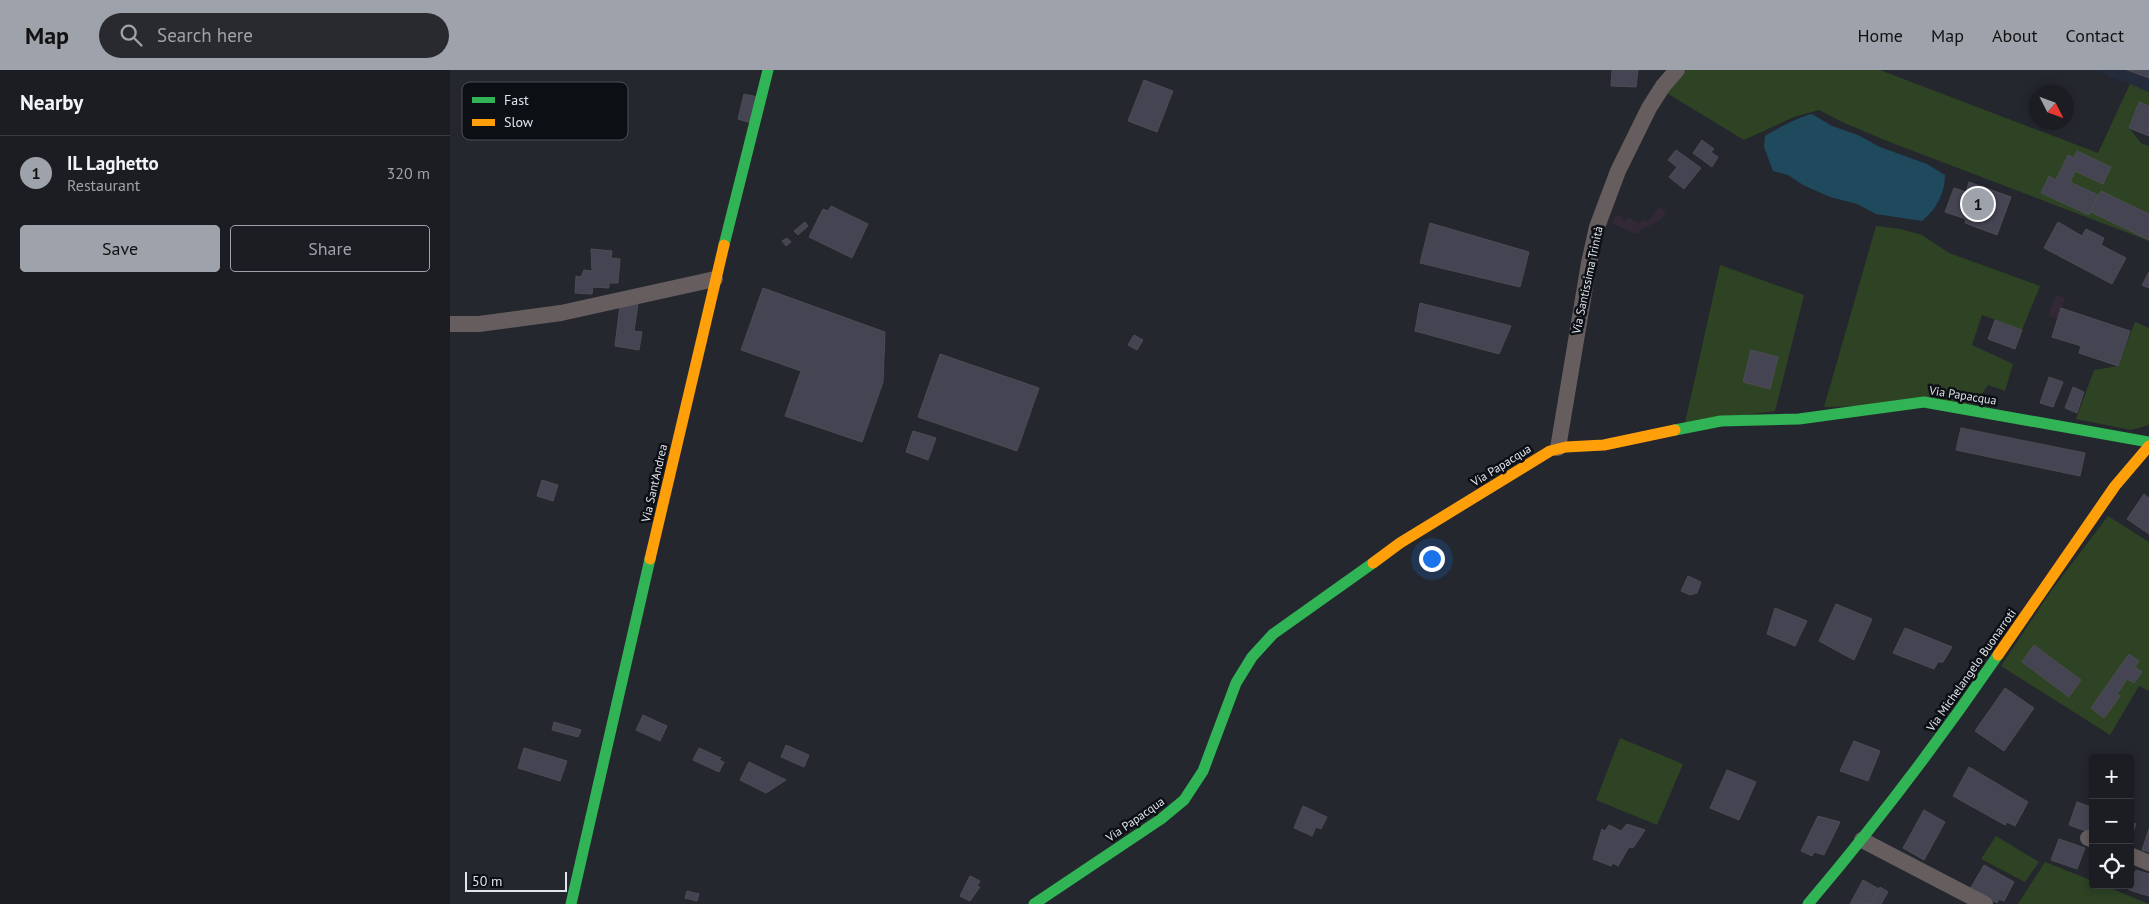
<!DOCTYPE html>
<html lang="en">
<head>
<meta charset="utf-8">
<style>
  :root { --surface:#1b1d22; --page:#282a2f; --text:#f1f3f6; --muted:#a0a2a5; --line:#393b40; --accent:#9ea2aa }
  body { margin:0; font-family:"PT Sans",sans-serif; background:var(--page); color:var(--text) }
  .controls { position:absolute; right:15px; bottom:15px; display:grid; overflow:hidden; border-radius:5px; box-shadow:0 2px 8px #0003 }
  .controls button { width:45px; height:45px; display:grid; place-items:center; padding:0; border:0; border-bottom:1px solid var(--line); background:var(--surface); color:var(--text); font:25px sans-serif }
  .compass { position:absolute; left:1579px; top:15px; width:45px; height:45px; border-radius:50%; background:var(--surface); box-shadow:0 2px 8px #0003; rotate:132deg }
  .scale { position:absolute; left:15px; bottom:12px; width:102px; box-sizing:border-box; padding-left:5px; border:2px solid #e0e4ec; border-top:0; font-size:14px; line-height:18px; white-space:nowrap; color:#e0e4ec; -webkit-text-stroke:4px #0c0f14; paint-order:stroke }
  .you { position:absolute; left:981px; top:488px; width:18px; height:18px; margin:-12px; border:4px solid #fff; border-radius:50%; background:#1a73e8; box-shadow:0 0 0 8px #1a73e833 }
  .badge { display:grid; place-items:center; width:32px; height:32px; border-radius:50%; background:var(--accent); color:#111; font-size:16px; font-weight:700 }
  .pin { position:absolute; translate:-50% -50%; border:2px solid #fff; box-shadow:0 1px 5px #0006 }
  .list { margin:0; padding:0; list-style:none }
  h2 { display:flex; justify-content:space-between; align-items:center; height:65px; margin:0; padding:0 20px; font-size:21px }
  h2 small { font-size:16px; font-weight:400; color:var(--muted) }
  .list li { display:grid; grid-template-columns:32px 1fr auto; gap:15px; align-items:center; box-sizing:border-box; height:75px; padding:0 20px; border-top:1px solid var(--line) }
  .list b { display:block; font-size:19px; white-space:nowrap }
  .list p { margin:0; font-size:16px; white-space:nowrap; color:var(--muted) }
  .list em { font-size:16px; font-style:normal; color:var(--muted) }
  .actions { display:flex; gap:10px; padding:15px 20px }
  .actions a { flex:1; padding:11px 0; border:1px solid var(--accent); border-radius:5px; text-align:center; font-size:18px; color:var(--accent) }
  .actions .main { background:var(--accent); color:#111 }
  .icon { flex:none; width:28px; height:28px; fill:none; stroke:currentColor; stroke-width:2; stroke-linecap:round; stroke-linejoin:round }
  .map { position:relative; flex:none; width:1699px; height:834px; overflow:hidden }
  header { display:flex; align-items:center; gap:30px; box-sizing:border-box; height:70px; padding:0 25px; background:var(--accent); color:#111 }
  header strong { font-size:24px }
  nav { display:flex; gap:28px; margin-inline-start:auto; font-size:18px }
  .search { width:350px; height:45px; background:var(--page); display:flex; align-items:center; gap:12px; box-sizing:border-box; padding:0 18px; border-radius:28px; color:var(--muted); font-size:19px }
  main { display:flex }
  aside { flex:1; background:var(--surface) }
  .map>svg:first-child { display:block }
</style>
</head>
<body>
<header>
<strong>Map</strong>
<div class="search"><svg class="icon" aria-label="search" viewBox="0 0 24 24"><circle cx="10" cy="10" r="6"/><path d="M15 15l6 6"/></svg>Search here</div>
<nav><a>Home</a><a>Map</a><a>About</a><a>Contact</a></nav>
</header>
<main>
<aside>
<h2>Nearby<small></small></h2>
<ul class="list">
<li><span class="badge">1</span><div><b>IL Laghetto</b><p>Restaurant</p></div><em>320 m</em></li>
</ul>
<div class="actions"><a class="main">Save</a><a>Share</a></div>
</aside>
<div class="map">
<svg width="1699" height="834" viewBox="0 0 1699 834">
  <rect width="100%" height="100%" fill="#24272e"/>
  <path fill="#242b3b" d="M 1643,0 L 1699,0 L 1699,22 L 1666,9 Z"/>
  <g fill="#332835">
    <path d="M 1210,137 L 1216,143 L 1211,149 L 1185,164 L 1161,153 L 1168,144 L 1175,151 L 1179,147 L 1188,154 L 1193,149 L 1197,152 Z"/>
    <path d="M 1606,225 L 1615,228 L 1608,249 L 1598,246 Z"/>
  </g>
  <g fill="#2d4324">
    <path d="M 1236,0 L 1430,0 L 1648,83 L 1680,14 L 1699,22 L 1699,36 L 1689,32 L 1679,58 L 1691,73 L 1699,76 L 1699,171 L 1437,71 L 1392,52 L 1369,40 L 1344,47 L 1294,70 L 1215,22 Z"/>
    <path d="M 1426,156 L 1451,159 L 1472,165 L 1499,183 L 1590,216 L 1572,260 L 1532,245 L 1522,275 L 1563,294 L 1555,321 L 1538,315 L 1525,334 L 1374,337 Z"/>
    <path d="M 1270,195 L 1354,225 L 1325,341 L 1235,353 Z"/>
    <path d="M 1685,252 L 1699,258 L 1699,355 L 1681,360 L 1626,349 L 1644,300 L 1668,296 Z"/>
    <path d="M 1658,446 L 1699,472 L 1699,621 L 1689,616 L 1660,665 L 1551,596 L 1601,521 Z"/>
    <path d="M 1170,668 L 1233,694 L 1207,755 L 1146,730 Z"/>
    <path d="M 1546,766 L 1589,792 L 1575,812 L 1531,789 Z"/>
    <path d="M 1595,792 L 1643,811 L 1643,815 L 1653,815 L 1699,834 L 1568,834 Z"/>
  </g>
  <path fill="#1f495d" d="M 1362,44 L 1382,56 L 1408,65 L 1430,77 L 1477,94 L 1495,105 C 1495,123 1486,140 1472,151 L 1426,144 L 1407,134 L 1380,127 L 1353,115 L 1338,105 L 1323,101 L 1314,77 L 1315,66 C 1324,60 1353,45 1362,44 Z"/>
  <g fill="#454453" stroke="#4c4d53">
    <path d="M 1162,0 L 1188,0 L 1186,17 L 1161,16 Z"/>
    <path d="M 1677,0 L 1699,0 L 1699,8 Z"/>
    <path d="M 694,10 L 723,21 L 707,62 L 678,51 Z"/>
    <path d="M 294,24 L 308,27 L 301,53 L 288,49 Z"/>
    <path d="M 1689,32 L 1699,36 L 1699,66 L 1679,58 Z"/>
    <path d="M 1252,70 L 1264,79 L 1261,82 L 1268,87 L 1262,97 L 1243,83 Z"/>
    <path d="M 1226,80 L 1251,98 L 1234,119 L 1219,107 L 1227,97 L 1218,90 Z"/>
    <path d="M 1627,81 L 1661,97 L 1653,114 L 1625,101 L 1620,112 L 1648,125 L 1639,145 L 1591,123 L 1599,106 L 1606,110 L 1618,85 L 1624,88 Z"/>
    <path d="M 1519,112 L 1561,127 L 1547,165 L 1515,153 L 1516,149 L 1495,142 L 1504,118 L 1516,122 Z"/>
    <path d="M 1651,121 L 1699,144 L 1699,170 L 1641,142 Z"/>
    <path d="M 381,136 L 418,154 L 402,188 L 359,167 L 373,139 L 378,141 Z"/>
    <path d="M 355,152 L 358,156 L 348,165 L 344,161 Z"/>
    <path d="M 1608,152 L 1632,166 L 1636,159 L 1654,168 L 1651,175 L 1676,188 L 1662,214 L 1594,178 Z"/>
    <path d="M 980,153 L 1079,182 L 1070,217 L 970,193 Z"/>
    <path d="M 337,168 L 341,172 L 336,176 L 332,171 Z"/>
    <path d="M 141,179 L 162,181 L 161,188 L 170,189 L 168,213 L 159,213 L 159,218 L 143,217 L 142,224 L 125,223 L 126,206 L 131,207 L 134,200 L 142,201 Z"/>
    <path d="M 1699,202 L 1699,218 L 1692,215 Z"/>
    <path d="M 313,218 L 435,262 L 433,312 L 412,372 L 335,346 L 351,301 L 291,280 Z"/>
    <path d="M 970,233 L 1061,256 L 1049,284 L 965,261 Z"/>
    <path d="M 188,234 L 184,261 L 192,262 L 189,280 L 165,276 L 170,235 Z"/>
    <path d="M 1611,238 L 1680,261 L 1668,296 L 1629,283 L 1631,276 L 1602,267 Z"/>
    <path d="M 1545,250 L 1572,260 L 1565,279 L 1538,269 Z"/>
    <path d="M 684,265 L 693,270 L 687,280 L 678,275 Z"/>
    <path d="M 1301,280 L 1328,287 L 1320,319 L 1293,312 Z"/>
    <path d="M 490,284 L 589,318 L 567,381 L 468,347 Z"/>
    <path d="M 1599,307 L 1613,312 L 1603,337 L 1590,333 Z"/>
    <path d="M 1623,317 L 1634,322 L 1627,343 L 1615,338 Z"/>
    <path d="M 1511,358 L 1635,383 L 1630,406 L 1506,380 Z"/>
    <path d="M 463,361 L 486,368 L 478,390 L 456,382 Z"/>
    <path d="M 92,410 L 108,415 L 103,431 L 87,426 Z"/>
    <path d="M 1694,424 L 1699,428 L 1699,464 L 1677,449 Z"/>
    <path d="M 1238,506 L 1251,512 L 1247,523 L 1240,525 L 1231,521 Z"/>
    <path d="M 1386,534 L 1422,549 L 1404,590 L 1369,571 Z"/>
    <path d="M 1325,538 L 1357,551 L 1345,576 L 1317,564 Z"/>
    <path d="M 1455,558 L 1502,577 L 1493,592 L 1488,592 L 1484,599 L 1443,583 Z"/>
    <path d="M 1584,575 L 1631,610 L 1619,627 L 1572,592 Z"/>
    <path d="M 1679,584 L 1689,591 L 1685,597 L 1692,602 L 1684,613 L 1677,609 L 1667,624 L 1670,626 L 1654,648 L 1641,638 Z"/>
    <path d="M 1555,618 L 1584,638 L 1554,681 L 1525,661 Z"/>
    <path d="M 193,645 L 217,656 L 210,671 L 186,660 Z"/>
    <path d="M 104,652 L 131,660 L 128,667 L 102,660 Z"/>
    <path d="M 1404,671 L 1430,681 L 1418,711 L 1390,701 Z"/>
    <path d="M 336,675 L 359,685 L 354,697 L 331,687 Z"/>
    <path d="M 74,678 L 117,691 L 110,711 L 68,698 Z"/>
    <path d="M 249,678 L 271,688 L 269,690 L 274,692 L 269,702 L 243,690 Z"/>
    <path d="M 299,692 L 336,710 L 316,723 L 290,710 Z"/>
    <path d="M 1519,697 L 1578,732 L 1565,756 L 1557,752 L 1555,755 L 1503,726 Z"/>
    <path d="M 1277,700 L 1306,712 L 1289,750 L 1260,738 Z"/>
    <path d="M 1627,732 L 1641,737 L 1639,743 L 1643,745 L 1641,763 L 1619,755 Z"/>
    <path d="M 853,736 L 877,747 L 871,759 L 866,757 L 862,766 L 844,758 Z"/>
    <path d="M 1474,740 L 1495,752 L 1474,790 L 1453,778 Z"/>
    <path d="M 1368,746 L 1390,752 L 1374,785 L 1364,782 L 1362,786 L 1351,781 Z"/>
    <path d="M 1680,752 L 1686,754 L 1680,769 Z"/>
    <path d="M 1177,754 L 1195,760 L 1183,778 L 1179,777 L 1168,796 L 1163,793 L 1161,796 L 1143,789 L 1152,759 L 1155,761 L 1159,755 L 1171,761 Z"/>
    <path d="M 1699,759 L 1699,782 L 1692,780 Z"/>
    <path d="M 1609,769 L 1635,778 L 1627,799 L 1601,790 Z"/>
    <path d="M 1534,795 L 1564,812 L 1554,831 L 1549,829 L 1547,833 L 1520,819 Z"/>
    <path d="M 1686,800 L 1699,804 L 1699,826 L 1679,820 Z"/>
    <path d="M 520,806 L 530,811 L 527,816 L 530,817 L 520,831 L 510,826 Z"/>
    <path d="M 1413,810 L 1429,819 L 1421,834 L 1400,834 Z"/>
    <path d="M 1430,817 L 1438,822 L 1431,834 L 1421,834 Z"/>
    <path d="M 237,821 L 249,824 L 247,831 L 235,828 Z"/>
  </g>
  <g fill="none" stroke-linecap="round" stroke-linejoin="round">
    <g stroke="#655d5e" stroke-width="16">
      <path d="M 0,254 L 29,254 L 111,243 L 265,209"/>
      <path d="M 1108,378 L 1139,193 L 1147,157 L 1168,101 L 1199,38 L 1213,16 L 1227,0"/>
      <path d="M 1638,768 L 1643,770"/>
      <path d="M 1412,770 L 1535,834"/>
      <path d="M 1680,785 L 1699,793"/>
    </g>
    <g stroke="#30b455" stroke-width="11">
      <path d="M 274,175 L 318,0"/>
      <path d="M 1225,360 L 1271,351 L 1349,349 L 1474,332 L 1699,372"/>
      <path d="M 121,834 L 200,489"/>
      <path d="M 584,834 L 711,749 L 734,730 L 753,701 L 786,613 L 802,587 L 823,564 L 923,493"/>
      <path d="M 1358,834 C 1426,754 1489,671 1548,585"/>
    </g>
    <g stroke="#ff9f0a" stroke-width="11">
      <path d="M 200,489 L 274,175"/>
      <path d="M 923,493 L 950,473 L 1100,381 L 1116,377 L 1154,375 L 1225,360"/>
      <path d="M 1548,585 L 1665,416 L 1699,376"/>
    </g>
  </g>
  <g text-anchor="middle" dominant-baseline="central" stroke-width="5" stroke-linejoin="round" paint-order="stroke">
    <g font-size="12" fill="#e0e4ec" stroke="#0c0f14">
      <text transform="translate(1137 210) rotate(-78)">Via Santissima Trinità</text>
      <text transform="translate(1513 325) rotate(9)">Via Papacqua</text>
      <text transform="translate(1051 395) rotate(-32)">Via Papacqua</text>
      <text transform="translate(204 413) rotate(-77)">Via Sant'Andrea</text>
      <text transform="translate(1521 600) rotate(-55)">Via Michelangelo Buonarroti</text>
      <text transform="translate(685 749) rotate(-35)">Via Papacqua</text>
    </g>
  </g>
  <rect x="12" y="12" width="166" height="58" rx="8" fill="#0c0f14" stroke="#4c4f55" stroke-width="1"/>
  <rect x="22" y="27" width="23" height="6" fill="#30b455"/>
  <rect x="22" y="49" width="23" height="7" fill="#ff9f0a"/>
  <g font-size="14" fill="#e0e4ec">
    <text x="54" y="35">Fast</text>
    <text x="54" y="57">Slow</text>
  </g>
</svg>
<div class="controls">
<button>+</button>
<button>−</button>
<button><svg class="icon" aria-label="locate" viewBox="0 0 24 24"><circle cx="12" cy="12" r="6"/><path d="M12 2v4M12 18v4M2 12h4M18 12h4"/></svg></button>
</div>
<svg class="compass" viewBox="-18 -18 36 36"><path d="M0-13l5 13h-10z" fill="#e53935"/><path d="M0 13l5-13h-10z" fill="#a0a2a5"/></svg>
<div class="scale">50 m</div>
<div class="you"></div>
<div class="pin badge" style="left:1528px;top:134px">1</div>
</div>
</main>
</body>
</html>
